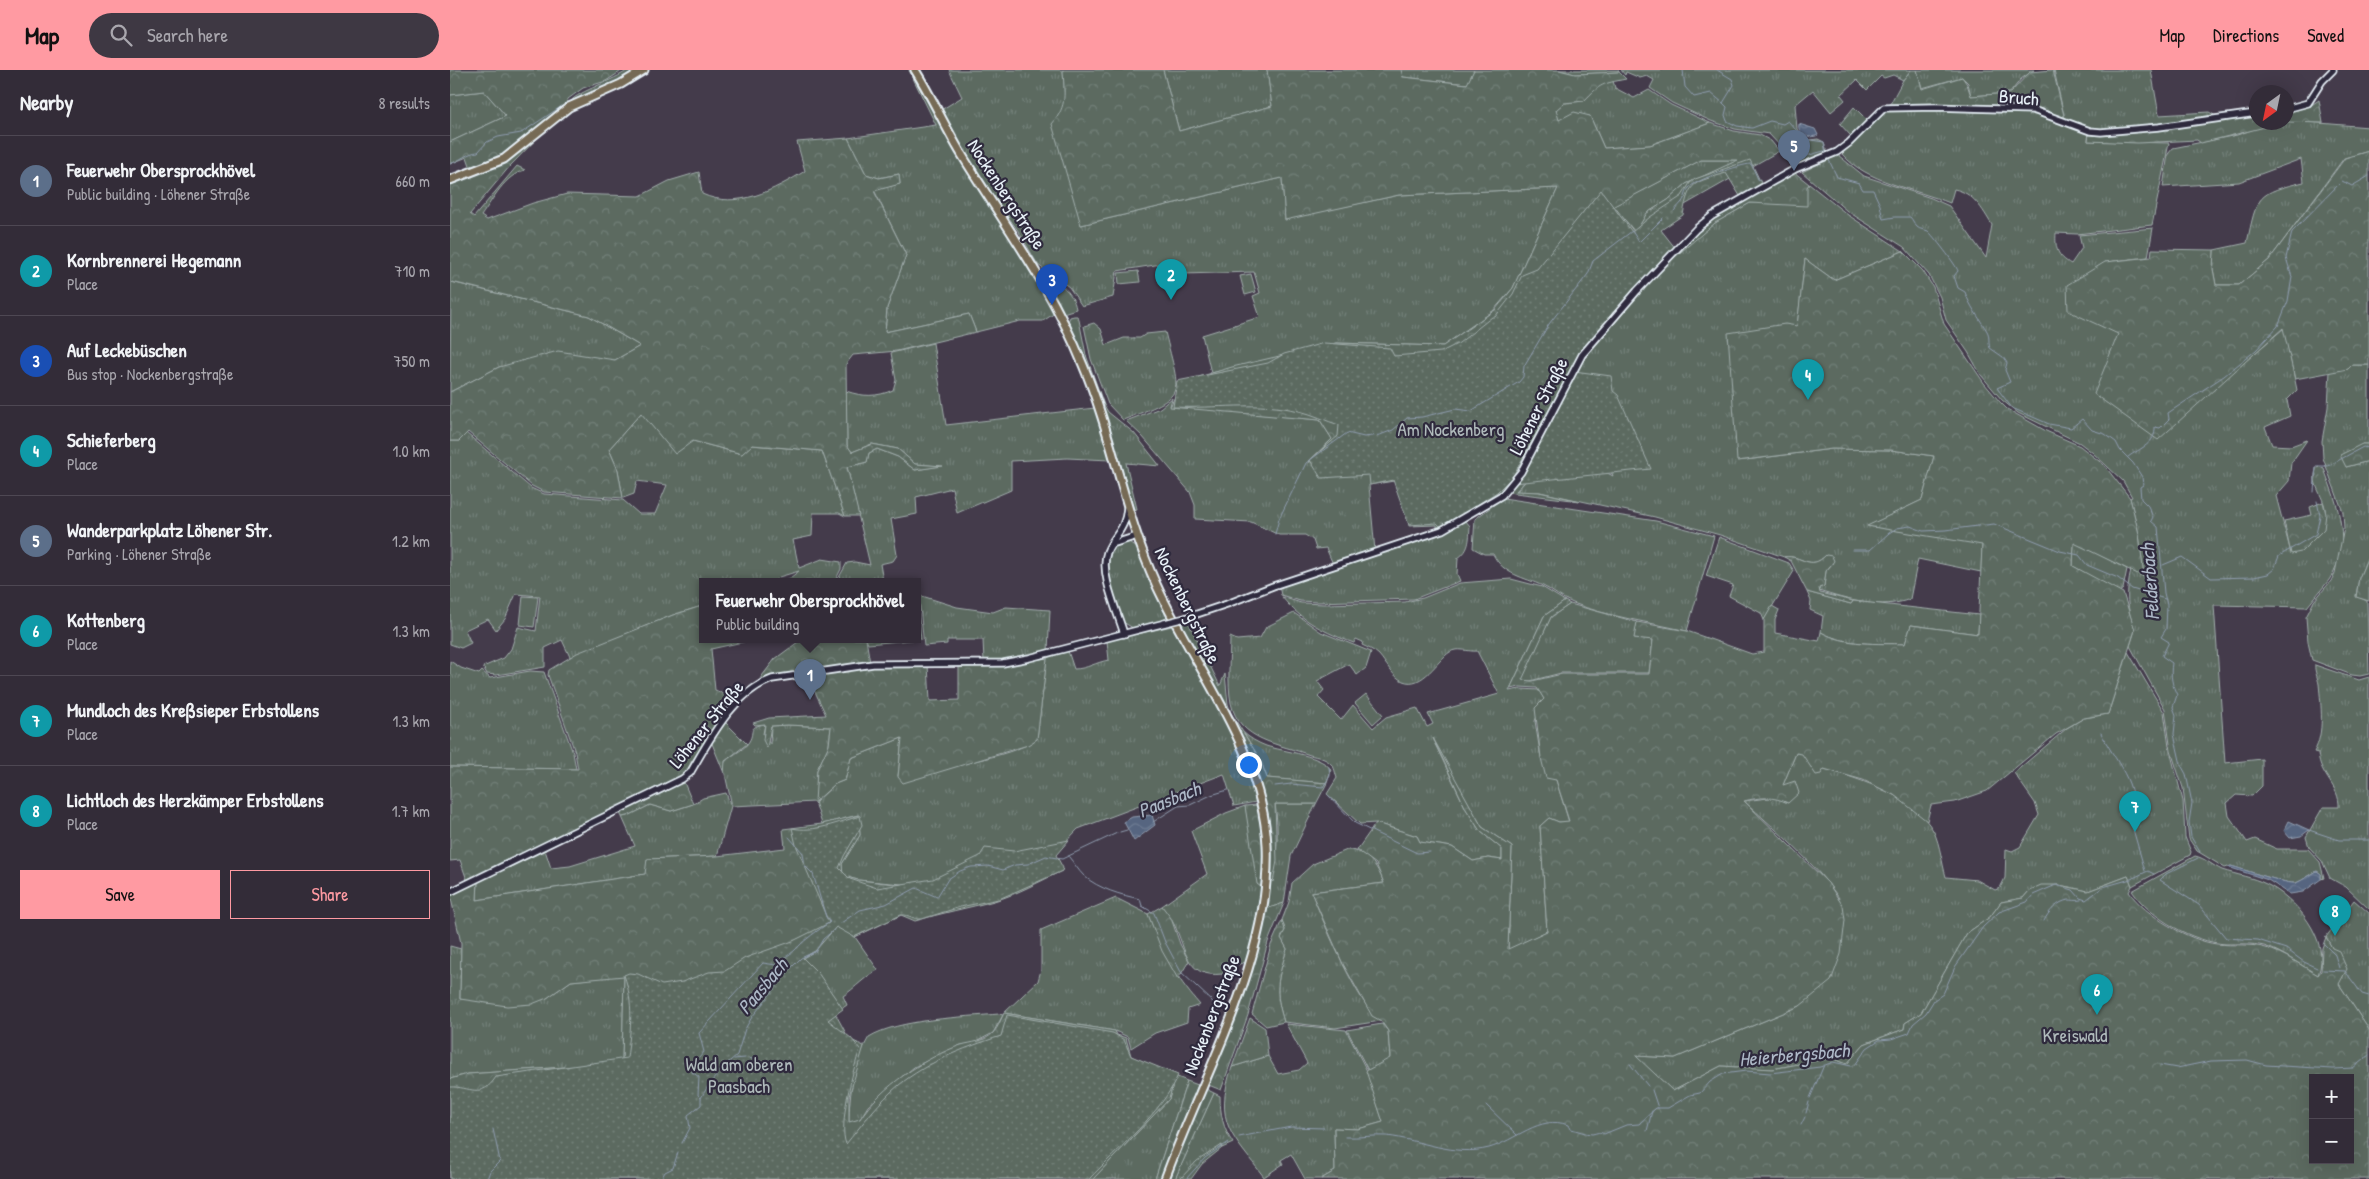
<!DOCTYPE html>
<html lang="en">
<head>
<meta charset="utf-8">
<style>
  :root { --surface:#332c38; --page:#3e3843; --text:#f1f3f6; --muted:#a9a7ae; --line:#4e4853; --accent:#ff9aa2 }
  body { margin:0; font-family:"Patrick Hand",sans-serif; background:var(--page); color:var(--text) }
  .controls { position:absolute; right:15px; bottom:15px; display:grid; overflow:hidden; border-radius:0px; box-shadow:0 5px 20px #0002 }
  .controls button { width:45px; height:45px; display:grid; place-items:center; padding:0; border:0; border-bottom:1px solid var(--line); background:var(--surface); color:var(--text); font:25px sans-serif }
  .compass { position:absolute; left:1799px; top:15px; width:45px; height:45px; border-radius:50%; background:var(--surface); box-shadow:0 5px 20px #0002; rotate:213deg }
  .you { position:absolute; left:798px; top:694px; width:18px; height:18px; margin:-12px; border:4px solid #fff; border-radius:50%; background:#1a73e8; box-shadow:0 0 0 8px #1a73e833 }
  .badge { display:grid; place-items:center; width:32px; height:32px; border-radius:50%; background:var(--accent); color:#fff; font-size:16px; font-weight:700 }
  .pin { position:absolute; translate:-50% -41px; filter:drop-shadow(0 1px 2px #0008) }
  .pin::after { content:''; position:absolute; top:26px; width:18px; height:15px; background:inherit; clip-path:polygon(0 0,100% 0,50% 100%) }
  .popup { position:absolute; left:249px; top:508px; width:222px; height:65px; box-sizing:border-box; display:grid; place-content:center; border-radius:0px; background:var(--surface); filter:drop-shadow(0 1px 4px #0005); font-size:16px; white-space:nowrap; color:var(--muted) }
  .popup b { font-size:19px; color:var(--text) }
  .popup::after { content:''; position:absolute; left:50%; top:100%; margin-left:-10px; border:10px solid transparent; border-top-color:var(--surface) }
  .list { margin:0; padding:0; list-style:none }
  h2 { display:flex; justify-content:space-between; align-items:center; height:65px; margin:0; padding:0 20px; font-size:21px }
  h2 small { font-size:16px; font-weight:400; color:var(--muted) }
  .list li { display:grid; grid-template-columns:32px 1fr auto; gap:15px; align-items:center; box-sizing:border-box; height:90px; padding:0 20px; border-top:1px solid var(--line) }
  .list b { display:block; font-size:19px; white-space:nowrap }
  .list p { margin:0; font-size:16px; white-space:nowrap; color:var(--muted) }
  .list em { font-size:16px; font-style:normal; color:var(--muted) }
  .actions { display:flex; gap:10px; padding:15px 20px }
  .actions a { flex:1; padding:11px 0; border:1px solid var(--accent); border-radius:0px; text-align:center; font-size:18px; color:var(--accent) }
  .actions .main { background:var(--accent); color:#111 }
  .icon { flex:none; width:28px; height:28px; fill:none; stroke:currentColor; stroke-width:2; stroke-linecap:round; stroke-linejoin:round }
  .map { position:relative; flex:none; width:1919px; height:1109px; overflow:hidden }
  header { display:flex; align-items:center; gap:30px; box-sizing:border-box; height:70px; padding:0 25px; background:var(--accent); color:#111 }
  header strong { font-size:24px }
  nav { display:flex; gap:28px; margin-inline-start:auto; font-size:18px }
  .search { width:350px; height:45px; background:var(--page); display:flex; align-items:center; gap:12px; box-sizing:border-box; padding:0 18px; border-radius:28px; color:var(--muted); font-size:19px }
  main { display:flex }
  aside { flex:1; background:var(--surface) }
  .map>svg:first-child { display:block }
</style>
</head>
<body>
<header>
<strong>Map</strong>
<div class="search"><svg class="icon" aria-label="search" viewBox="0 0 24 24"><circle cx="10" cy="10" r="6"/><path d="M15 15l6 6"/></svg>Search here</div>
<nav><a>Map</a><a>Directions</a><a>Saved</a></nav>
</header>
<main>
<aside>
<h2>Nearby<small>8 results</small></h2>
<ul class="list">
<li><span class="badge" style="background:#5c6f8a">1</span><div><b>Feuerwehr Obersprockhövel</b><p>Public building · Löhener Straße</p></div><em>660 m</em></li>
<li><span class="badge" style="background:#0f9aa8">2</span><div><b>Kornbrennerei Hegemann</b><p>Place</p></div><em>710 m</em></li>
<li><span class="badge" style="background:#1a4fb4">3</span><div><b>Auf Leckebüschen</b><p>Bus stop · Nockenbergstraße</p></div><em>750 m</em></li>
<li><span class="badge" style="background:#0f9aa8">4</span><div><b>Schieferberg</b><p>Place</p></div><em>1.0 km</em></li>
<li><span class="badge" style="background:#5c6f8a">5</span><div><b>Wanderparkplatz Löhener Str.</b><p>Parking · Löhener Straße</p></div><em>1.2 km</em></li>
<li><span class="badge" style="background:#0f9aa8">6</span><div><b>Kottenberg</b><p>Place</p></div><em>1.3 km</em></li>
<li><span class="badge" style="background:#0f9aa8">7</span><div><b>Mundloch des Kreßsieper Erbstollens</b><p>Place</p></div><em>1.3 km</em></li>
<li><span class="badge" style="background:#0f9aa8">8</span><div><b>Lichtloch des Herzkämper Erbstollens</b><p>Place</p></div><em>1.7 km</em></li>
</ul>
<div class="actions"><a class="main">Save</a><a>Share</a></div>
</aside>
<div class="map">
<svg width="1919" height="1109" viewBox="0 0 1919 1109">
  <defs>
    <pattern id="grass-tufts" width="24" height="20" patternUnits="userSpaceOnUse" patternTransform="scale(1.25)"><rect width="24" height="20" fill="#5b6a61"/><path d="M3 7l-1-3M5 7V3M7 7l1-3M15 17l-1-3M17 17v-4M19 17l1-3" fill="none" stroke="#738078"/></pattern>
    <pattern id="forest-crowns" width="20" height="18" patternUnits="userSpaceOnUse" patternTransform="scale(1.25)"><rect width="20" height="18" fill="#5b6a61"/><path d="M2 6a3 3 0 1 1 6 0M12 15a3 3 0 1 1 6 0" fill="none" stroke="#738078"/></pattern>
    <pattern id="park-dots" width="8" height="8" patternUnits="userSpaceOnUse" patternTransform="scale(1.25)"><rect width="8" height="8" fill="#5b6a61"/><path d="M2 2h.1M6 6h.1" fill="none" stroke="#738078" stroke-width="1.8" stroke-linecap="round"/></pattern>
    <pattern id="water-waves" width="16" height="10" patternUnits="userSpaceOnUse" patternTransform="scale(1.25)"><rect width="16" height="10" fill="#566580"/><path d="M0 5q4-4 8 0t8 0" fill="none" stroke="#6e7c93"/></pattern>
  </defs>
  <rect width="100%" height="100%" fill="#443b4b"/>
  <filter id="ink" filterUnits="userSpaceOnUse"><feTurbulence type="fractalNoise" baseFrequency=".02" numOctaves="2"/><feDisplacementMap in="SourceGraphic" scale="10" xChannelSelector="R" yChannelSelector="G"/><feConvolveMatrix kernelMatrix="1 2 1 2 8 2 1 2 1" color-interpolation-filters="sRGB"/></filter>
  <g filter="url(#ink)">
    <g fill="url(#grass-tufts)" stroke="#a2aeac">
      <path d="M 178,0 L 188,0 L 166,13 L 121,31 C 127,22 165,10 178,0 Z"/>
      <path d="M 459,0 L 512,91 L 561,164 L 601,234 L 605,243 L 593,251 L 570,251 L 526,262 L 519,244 L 435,262 L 437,238 L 456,185 L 424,120 L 450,114 L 449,104 L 428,108 L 416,104 L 398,68 L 486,55 Z"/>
      <path d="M 499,0 L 613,0 L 615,32 L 611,44 L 631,155 L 832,108 L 835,149 L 949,125 L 1108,118 L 1063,218 L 1043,241 L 993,276 L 886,273 L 761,303 L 752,265 L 810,247 L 803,226 L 810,223 L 804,202 L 733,204 L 724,192 L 667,201 L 663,227 L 632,236 L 619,217 L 588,195 L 569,162 L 529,106 L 491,40 L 512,27 Z"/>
      <path d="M 713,0 L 817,0 L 822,36 L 729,61 Z"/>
      <path d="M 951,0 L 1024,0 L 1018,14 L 953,7 Z"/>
      <path d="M 1109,0 L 1168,0 L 1169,2 L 1125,4 Z"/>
      <path d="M 1171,0 L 1461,0 L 1453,10 L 1443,5 L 1434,8 L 1431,6 L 1417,20 L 1407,10 L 1391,25 L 1395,30 L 1381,42 L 1363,20 L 1345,35 L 1347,59 L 1351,66 L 1359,70 L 1368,69 L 1374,72 L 1377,83 L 1344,97 L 1332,78 L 1319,64 L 1285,59 L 1261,51 L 1222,33 L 1200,18 L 1204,10 L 1197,6 L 1190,8 L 1176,2 L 1175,5 Z"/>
      <path d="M 1467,0 L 1584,0 L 1571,9 L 1560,23 L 1521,26 L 1518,13 L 1512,7 L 1472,18 Z"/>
      <path d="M 1604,0 L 1701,0 L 1709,45 L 1759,42 L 1766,46 L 1694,57 L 1643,60 L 1615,50 Z"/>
      <path d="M 1163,11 L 1165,18 L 1184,28 L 1199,20 L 1221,35 L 1260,53 L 1200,75 L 1154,78 L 1140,46 L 1109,50 L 1105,40 L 1114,33 L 1134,31 C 1142,22 1150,12 1163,11 Z"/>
      <path d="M 34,21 L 56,46 L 0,72 L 0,25 Z"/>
      <path d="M 1404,37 L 1418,51 L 1401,66 L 1390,54 Z"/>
      <path d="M 1453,39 L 1586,42 L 1639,63 L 1638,71 L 1719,73 L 1702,155 L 1627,164 L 1606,163 C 1605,178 1607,186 1621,194 L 1632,178 L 1629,165 L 1703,158 L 1698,187 L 1655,192 L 1668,264 L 1767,316 L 1834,258 L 1847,320 L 1837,330 L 1840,346 L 1815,357 L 1822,375 L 1841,376 L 1857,370 L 1841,393 L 1839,411 L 1826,426 L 1841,483 C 1857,481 1873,461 1875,445 C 1878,428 1857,414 1868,396 L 1874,399 C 1888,436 1903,473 1879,510 C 1872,519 1864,528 1857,537 L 1764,535 L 1775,693 L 1812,689 L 1812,716 L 1802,726 L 1786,725 L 1777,733 L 1779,746 L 1797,772 L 1805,769 L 1827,779 L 1858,779 L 1870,792 L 1874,808 L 1871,809 L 1871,804 L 1867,801 C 1860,805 1853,810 1846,813 C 1839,815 1792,799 1781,796 L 1775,798 L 1747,781 L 1739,769 L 1733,718 L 1721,681 L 1715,639 L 1680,576 L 1685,560 C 1676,538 1676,523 1681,500 L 1694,506 L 1689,464 L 1680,428 L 1682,427 L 1673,411 L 1643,383 L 1630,373 L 1568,343 L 1552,330 L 1531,305 L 1518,282 L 1496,250 L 1490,227 L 1479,205 L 1454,177 L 1397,141 L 1352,102 L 1388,85 L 1414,106 L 1481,128 L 1499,136 L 1536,188 L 1542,155 C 1532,139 1524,123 1504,119 L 1500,133 C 1465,119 1416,112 1392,84 L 1438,40 Z"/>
      <path d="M 1844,51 L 1919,57 L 1919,81 L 1894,88 L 1819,190 L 1789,215 L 1766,215 L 1763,199 L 1764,180 L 1797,173 C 1807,126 1806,123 1854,112 L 1851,89 L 1789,112 L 1713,117 L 1718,84 L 1723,78 L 1787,65 L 1822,53 Z"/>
      <path d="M 1251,90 L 1290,90 L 1236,114 L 1218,130 L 1197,143 L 1186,163 L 1163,136 Z"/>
      <path d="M 1359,114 L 1398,145 L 1453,181 L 1384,210 L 1355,189 L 1347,257 L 1288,391 L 1382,379 L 1441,380 L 1484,386 L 1472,430 L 1418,456 L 1532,474 L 1531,502 L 1468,489 L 1460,529 C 1433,540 1396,530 1369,521 L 1369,518 L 1374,516 L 1376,501 L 1383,493 L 1376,485 C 1360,502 1352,484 1334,487 L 1270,465 L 1205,447 L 1090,422 L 1066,422 L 1081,405 L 1086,378 L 1091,369 L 1094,369 L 1163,406 L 1121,309 L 1133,285 L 1189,222 L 1231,180 L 1265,153 L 1300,133 L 1311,133 L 1357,117 Z"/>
      <path d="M 590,201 C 606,211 623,220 626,239 L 613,243 Z"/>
      <path d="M 1,212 L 139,246 L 190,276 L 165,290 L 49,297 L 0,322 Z"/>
      <path d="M 624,246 L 627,246 L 629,250 L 636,285 L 654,335 L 658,342 L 684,363 L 710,396 L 676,393 L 687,439 L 684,440 L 634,288 L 618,251 L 620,247 Z"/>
      <path d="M 644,253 L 651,259 L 656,275 L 674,268 L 690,268 L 696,264 L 715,262 C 731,328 738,324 673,350 L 658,334 L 641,289 L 634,256 Z"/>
      <path d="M 483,273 L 496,355 L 645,338 L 660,390 L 617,388 L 561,391 L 561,420 L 507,443 L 502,418 L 466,427 L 467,444 L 441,449 L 447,485 L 443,491 L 430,494 L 433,511 L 387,511 L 397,493 L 405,492 L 420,495 L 397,397 L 417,392 L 419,383 L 427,379 L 448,387 L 465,400 L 490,396 L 465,394 L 448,379 L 422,374 L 402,382 L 397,375 L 396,321 C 413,327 427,327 443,320 L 446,310 L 441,283 Z"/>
      <path d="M 1901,295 L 1919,295 L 1919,374 L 1912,374 L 1896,397 L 1919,391 L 1919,484 L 1909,508 L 1906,526 L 1917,531 L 1919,604 L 1910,606 L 1902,605 L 1862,590 L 1858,572 L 1856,547 L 1864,531 L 1881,511 L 1885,503 L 1894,458 L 1893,442 L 1873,388 L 1872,371 L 1878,337 L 1880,301 L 1898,299 Z"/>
      <path d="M 722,328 L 720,336 L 870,350 L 882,369 L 859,391 L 899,372 L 1085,333 L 1102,338 L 1071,398 L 1051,423 L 987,461 L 987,455 L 959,456 L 955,438 L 988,404 L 919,415 L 925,481 L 883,494 L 876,478 L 866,479 L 863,470 L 855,465 L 829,465 L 801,452 L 745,449 L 745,435 L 740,422 L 692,366 L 676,351 L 710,338 Z"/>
      <path d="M 191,343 L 243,371 L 292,384 L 301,375 L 372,381 L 395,446 L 389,443 L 363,443 L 362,466 L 343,470 L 349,498 L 372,489 L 391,492 L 391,499 L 385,511 L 336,511 L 349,501 L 329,507 L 325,511 L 252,511 L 252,536 L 223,545 L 120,587 L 112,570 L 95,578 L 95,597 L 46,605 L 37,604 L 33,597 L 54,588 L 61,579 L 68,557 L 86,561 L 90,526 L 66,524 L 55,549 L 46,560 L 38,549 L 15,560 L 21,573 L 11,578 L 0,574 L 0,371 L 9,371 L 16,363 L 81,418 L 94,424 L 173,430 L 189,444 L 205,444 L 217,415 L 187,411 L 184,424 L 173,428 L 168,400 L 159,379 Z"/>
      <path d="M 1053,428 L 1206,451 L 1264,466 L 1237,561 C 1199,552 1159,547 1123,533 C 1112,529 1103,521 1093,516 C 1074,507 1053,505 1043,484 L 1034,484 L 1023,478 L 1025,449 Z"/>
      <path d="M 1015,450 L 1020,456 C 1019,470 1020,480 1008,488 L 1007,504 L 1010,511 L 964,529 L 867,532 L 850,531 L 831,525 L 829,516 L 993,462 Z"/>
      <path d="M 1269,467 L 1339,493 L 1344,501 L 1314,550 L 1311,543 L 1279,526 L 1283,515 L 1256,506 Z"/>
      <path d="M 679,472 L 687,478 L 703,519 L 718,549 L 683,558 L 673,552 C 667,532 641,474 679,472 Z"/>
      <path d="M 1624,472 L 1677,499 L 1673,519 L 1668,523 L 1623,496 Z"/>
      <path d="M 1061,509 L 1092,517 L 1115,531 L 1094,546 L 1059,621 L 1070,619 L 1089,620 L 1094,629 L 1085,651 L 1091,688 L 1106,710 L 1119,752 L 1109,752 L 1099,748 L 1090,756 L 1097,861 L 1058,880 L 1062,777 L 1032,757 L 985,674 L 1016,739 L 1030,761 L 1052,779 L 1052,790 L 1038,788 L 1023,791 L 1002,777 L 970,772 L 967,766 L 926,753 L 910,754 L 877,724 L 887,708 C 885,703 885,697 881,694 C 876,688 867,687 860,685 C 830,674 789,671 781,633 C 777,612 780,588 780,567 L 787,570 L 810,568 L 816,557 L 844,543 L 871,562 L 921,582 L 916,598 L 907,605 L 899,594 L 867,611 L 874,620 L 868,627 L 891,650 L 903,635 L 923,658 L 936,647 L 967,638 L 977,657 L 983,654 L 978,644 L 1049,624 L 1027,581 C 1019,582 1007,577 1000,582 C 987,590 973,619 953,611 C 943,607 936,593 929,585 C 924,580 918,578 912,575 L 913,572 L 906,569 L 904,573 C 876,563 851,551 832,527 L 851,533 L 874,534 L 955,532 L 973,528 L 1010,513 Z"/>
      <path d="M 1357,522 L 1401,534 L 1403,531 L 1529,545 L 1528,564 L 1461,555 L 1455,574 C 1427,573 1396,576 1371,562 L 1373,546 L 1360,540 L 1361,531 Z"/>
      <path d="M 472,526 L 507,537 L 543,542 L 556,537 L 600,540 L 598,581 L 553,591 L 534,591 L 533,570 L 497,570 L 497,574 L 474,576 L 469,528 Z"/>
      <path d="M 1120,534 L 1187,552 L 1185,568 L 1203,569 L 1199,603 L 1111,603 L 1080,611 L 1071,610 L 1101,547 Z"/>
      <path d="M 468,542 L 471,569 L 418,574 L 416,569 L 468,569 Z"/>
      <path d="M 722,556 C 754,612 792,669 806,732 L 784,736 L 774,704 L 628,759 L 602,786 L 612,801 C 590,811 568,824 544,831 C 518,838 491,843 465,851 L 451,845 L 405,867 L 428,900 C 418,904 404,919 393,926 L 397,935 L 385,943 L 311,896 L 463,815 L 408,810 L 393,806 L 392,794 L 410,765 L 408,745 L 372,754 L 365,732 L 282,736 L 273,695 C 279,685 292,682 298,673 C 306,662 296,657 315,654 L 313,664 L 320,674 L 321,656 L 337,655 L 381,657 L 379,675 L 367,700 L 366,732 L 385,714 L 395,710 L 401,688 L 452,668 L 448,706 C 482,699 561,688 587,669 L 597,588 L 618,581 L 624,599 C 637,599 646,592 659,590 L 657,571 Z"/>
      <path d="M 1678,582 L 1714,642 L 1719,677 L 1733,731 L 1735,767 L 1741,782 L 1740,785 L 1682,816 L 1678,806 L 1638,821 L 1609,815 L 1580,820 L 1573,828 L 1551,832 L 1540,847 L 1517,863 L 1471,943 L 1455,953 L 1454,959 L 1414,974 L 1397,994 L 1381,988 L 1322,999 L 1271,996 L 1223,1021 L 1185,986 L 1225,988 L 1350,936 L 1389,828 C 1363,791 1327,761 1294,731 L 1326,727 L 1338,733 L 1333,715 L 1346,683 L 1352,683 L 1371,703 L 1374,699 C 1410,709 1465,726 1484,762 C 1490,775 1492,793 1496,807 L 1527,810 L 1545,820 L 1550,818 L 1555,808 L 1556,779 L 1562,781 L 1570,777 L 1589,745 L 1585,733 L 1564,703 L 1617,658 L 1634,648 L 1658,644 Z"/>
      <path d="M 0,591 L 11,598 L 29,604 L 32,601 L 40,608 L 80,601 L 94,602 L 123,683 L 126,699 L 0,697 Z"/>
      <path d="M 1865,595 L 1909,610 L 1919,607 L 1919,839 L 1896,817 L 1880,808 L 1872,791 L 1859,777 L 1856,767 L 1873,737 L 1889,737 C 1890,716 1870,707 1868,683 L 1864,682 C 1875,663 1871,635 1869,614 C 1868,608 1864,601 1865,595 Z"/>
      <path d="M 793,662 C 799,668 808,673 816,676 C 831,681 877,686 881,701 L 877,713 L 817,708 L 810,689 Z"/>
      <path d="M 276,723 L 281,736 L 267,786 L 198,789 L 196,804 L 27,830 L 28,811 L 94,777 L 101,798 L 120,796 L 185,776 L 172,747 L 178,746 L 200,735 L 221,741 L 243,734 L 253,728 Z"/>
      <path d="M 825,734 L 866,734 L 841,786 L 834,833 L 816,839 L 819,807 L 823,811 C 827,785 829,760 825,734 Z"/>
      <path d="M 795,736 L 812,818 L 804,865 L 796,892 L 776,898 L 773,904 C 732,909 737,874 721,849 C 718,844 714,842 712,836 L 757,804 L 741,761 L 776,743 Z"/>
      <path d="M 897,780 C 918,780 927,796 934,813 L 861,822 C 873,850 908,937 931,951 L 885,958 L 834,952 C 824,920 827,911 837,879 L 831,868 L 835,860 L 832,850 L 839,832 L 842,813 L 863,794 Z"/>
      <path d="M 1745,786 C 1755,788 1763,796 1772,800 C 1787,805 1802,807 1816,814 C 1845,827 1882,871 1868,905 C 1850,895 1833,882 1814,876 C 1801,873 1789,874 1776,874 C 1742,872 1701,848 1682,821 Z"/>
      <path d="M 666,828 L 698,844 C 713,883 723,904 750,935 L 738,939 L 737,952 L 705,963 L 681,978 L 678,967 L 665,961 L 554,943 L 588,911 L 591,900 L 591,860 Z"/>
      <path d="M 1904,830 L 1919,843 L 1919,960 L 1889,914 L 1882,878 L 1876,867 Z"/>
      <path d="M 0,876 L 11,879 L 10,929 L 97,928 L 121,911 L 174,905 L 172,993 L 18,1004 L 0,1009 Z"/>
      <path d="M 549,944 L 553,945 L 543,963 L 524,973 L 511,975 L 464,997 L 418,1036 L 410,1049 L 399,1053 C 399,1023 404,993 419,967 C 448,949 515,947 549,944 Z"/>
      <path d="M 836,954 L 896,960 L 917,1001 L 933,1052 L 908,1059 L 884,1058 L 885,1101 L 871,1109 L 855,1109 L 841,1084 L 831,1090 L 833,1094 L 814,1107 C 782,1065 763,1053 782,997 L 818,986 L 828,1004 L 849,1000 L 857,993 Z"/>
      <path d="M 932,954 L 938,961 L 940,989 L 918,1000 L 897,960 Z"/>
      <path d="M 725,1006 L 737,1011 L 705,1109 L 643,1109 L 719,1029 Z"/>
      <path d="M 764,1023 L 770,1026 C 770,1043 773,1059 783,1073 L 772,1078 L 772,1075 L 730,1109 L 725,1109 Z"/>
    </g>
    <g fill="url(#forest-crowns)" stroke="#a2aeac" fill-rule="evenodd">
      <path d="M 0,0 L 173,0 L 156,11 L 133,18 L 118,29 L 115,38 L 101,54 L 60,96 L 20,144 L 24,147 L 67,96 L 75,100 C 54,106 44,128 31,146 L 37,150 L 83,133 L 117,124 L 190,126 L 219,111 L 249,102 L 252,124 C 287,140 324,120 355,101 L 347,72 L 398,68 L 416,104 L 429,108 L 449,104 L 450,114 L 424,121 L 456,185 L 437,238 L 435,262 L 519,244 L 526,262 L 447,281 L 403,285 L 396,294 L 397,375 L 402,382 L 422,374 L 448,379 L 465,394 L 493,396 L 465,400 L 448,387 L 427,379 L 419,383 L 417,392 L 397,397 L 409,446 L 395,446 L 372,381 L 302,375 L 292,384 L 243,371 L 225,384 L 191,343 L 159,379 L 168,400 L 173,428 L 94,422 L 82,416 L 18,362 L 9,371 L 0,371 L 0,322 L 49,297 L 108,281 L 165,290 L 190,276 L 139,246 L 2,212 L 0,214 L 0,114 L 23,104 L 17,87 L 0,94 L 0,72 L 56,46 L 34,21 L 0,25 Z"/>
      <path d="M 613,0 L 713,0 L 729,61 L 822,36 L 817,0 L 951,0 L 953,7 L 1017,14 L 1024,0 L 1109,0 L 1125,4 L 1169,2 L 1176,9 C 1152,14 1151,13 1134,31 L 1114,33 L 1106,40 L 1109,50 L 1124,42 L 1140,46 L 1154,78 L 1200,75 L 1260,53 L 1284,61 L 1310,65 L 1321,71 L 1329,81 L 1233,136 L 1187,176 L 1102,338 L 1085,333 L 899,372 L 858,393 L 882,369 L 870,350 L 720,337 L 732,312 L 782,297 L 886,273 L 993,276 L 1045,240 L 1063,218 L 1108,118 L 949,125 L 835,150 L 832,108 L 631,155 L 602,54 C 618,35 614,23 613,0 ZM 1251,90 L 1288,90 L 1236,114 L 1218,130 L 1197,143 L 1185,163 L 1164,136 Z"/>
      <path d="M 1461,0 L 1467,0 L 1472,19 L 1512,7 L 1517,14 L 1521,26 L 1560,23 L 1580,2 L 1603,0 L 1615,50 L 1587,39 L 1440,34 L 1453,10 Z"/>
      <path d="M 1869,30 L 1873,53 L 1837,52 L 1837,42 L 1860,36 Z"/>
      <path d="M 1806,45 L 1806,52 L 1831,53 L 1751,73 L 1747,70 L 1688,73 L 1638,71 L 1639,63 L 1651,65 L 1716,59 Z"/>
      <path d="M 1919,81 L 1919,295 L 1902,295 L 1898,299 L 1845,309 L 1833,258 L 1708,370 L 1644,324 L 1668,264 L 1618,241 L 1617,215 L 1655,192 L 1701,187 L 1702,179 L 1764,180 L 1763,199 L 1766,215 L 1789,215 L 1819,190 L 1895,88 Z"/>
      <path d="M 1344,102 L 1359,114 L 1357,117 L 1357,136 L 1300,133 L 1265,153 L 1219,192 L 1247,160 L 1261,150 Z"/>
      <path d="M 1453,181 L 1473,201 L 1483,217 L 1494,254 L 1534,313 L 1550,332 L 1557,339 L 1596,361 L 1630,376 L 1654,395 L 1680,428 L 1689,464 L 1694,507 L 1624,473 L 1623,496 L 1673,523 L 1685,560 L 1658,644 L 1634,648 L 1606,664 L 1537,721 L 1505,732 L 1481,735 L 1477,751 L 1444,725 L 1413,710 L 1374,699 L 1371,704 L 1366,705 L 1352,684 L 1346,683 L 1333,715 L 1345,711 L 1349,723 L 1338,733 C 1323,726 1310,727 1294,731 L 1378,813 L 1393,836 L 1395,850 L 1391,884 L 1381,911 L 1350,936 L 1225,988 L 1186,986 L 1223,1021 L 1271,996 L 1322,999 L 1381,988 L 1397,994 L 1414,974 L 1454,959 L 1455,953 L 1471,943 L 1517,863 L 1540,847 L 1551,832 L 1573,828 L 1580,820 L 1591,815 L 1609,815 L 1638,821 L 1678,806 L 1682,816 L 1679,822 C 1695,845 1739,871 1767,874 C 1784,876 1800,873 1816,878 C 1834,883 1852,896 1868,905 L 1871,901 L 1872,878 L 1876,867 L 1882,878 L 1889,881 L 1897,899 L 1889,914 L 1919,960 L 1919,1109 L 871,1109 L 885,1101 L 884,1058 L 908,1059 L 933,1052 L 916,1001 L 940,988 L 938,961 L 931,951 L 922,946 L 893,894 L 861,822 L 934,813 L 926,794 L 907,780 L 926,753 L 967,766 L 970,772 L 1002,777 L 1023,791 L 1038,788 L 1052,790 L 1052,779 L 1030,761 L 1016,739 L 983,668 L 1032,757 L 1062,777 L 1058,879 L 1097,861 L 1090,756 L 1099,748 L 1109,752 L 1119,751 L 1106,710 L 1096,708 L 1091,688 L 1085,638 L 1094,629 L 1087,618 L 1070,617 L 1060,619 L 1094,546 L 1115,531 L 1120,534 L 1101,547 L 1072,610 L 1082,611 L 1112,604 L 1199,604 L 1203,570 L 1184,568 L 1187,552 L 1237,561 L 1302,584 L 1314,582 L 1314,550 L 1322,536 L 1329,540 L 1325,550 L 1325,563 L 1369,571 L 1371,562 C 1396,576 1427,573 1455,574 L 1461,555 L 1528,564 L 1532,475 L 1417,456 L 1472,430 L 1484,386 L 1441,380 L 1382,379 L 1287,391 L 1278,263 L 1335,254 L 1347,256 L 1355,189 L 1384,210 ZM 1863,1008 L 1900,1008 L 1900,1090 L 1863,1090 Z"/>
      <path d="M 1912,374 L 1919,374 L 1919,391 L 1896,397 L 1890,385 Z"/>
      <path d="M 1086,378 L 1090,385 L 1081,405 L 1066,421 L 1089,422 L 1130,431 L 1057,422 Z"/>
      <path d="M 1873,432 L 1876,444 L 1874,459 L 1851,482 L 1841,484 L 1834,451 L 1862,445 L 1860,437 Z"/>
      <path d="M 1919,484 L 1919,531 L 1906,527 L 1909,508 Z"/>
      <path d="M 1376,485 L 1382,486 L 1384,491 L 1376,501 L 1374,516 L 1369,518 L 1370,523 L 1403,531 L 1401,534 L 1357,522 L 1341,491 L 1334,487 C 1352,484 1360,502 1376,485 Z"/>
      <path d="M 252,536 L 252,569 L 306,569 L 261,579 L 265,620 L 288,630 L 239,701 L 232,707 L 17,810 L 10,790 L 0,791 L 0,697 L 128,699 L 125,682 L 98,605 L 99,600 L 127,583 L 223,545 Z"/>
      <path d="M 738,551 L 770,616 L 775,604 L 778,634 L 781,643 L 810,689 L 817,708 L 877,713 L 866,734 L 825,734 L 827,791 L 823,812 L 819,807 C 824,715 773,632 731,554 Z"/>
      <path d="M 352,569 L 416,569 L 420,593 L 312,611 L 312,606 L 325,589 Z"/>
      <path d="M 597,588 L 587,669 L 578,675 L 453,713 L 448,707 L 452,668 L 401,688 L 395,710 L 385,714 L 365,732 L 367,700 L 379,675 L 381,657 L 337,655 L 321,656 L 317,678 L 313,670 L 315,654 L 305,655 L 303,653 L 319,648 L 376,645 L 358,607 L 421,596 L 478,595 L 480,631 L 509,630 L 509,595 L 553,595 Z"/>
      <path d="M 275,652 L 297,674 L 275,691 L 274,703 L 261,671 Z"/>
      <path d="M 233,710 L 243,734 L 221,741 L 200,735 L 178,746 L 172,747 L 169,741 Z"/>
      <path d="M 807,735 L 813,773 L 812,818 L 807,814 L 795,736 Z"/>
      <path d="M 409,745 L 410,765 L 392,794 L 393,806 L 408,810 L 464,816 L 311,896 L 385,943 L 399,969 L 414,976 L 399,1026 L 399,1052 L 410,1049 C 430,1017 476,987 511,975 C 522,972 534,972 543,963 C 548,958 551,949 554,943 L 665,961 L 667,965 L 676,968 L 681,986 L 725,1006 L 719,1029 L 643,1109 L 0,1109 L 0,1009 L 18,1004 L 172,993 L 174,906 L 121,911 L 97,928 L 82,934 L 57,936 L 10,929 L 11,873 L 0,824 L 28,811 L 27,830 L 195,804 L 197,789 L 267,786 L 335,778 L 333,759 L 372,754 Z"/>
      <path d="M 834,833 L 818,872 L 798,945 L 771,1020 L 756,1014 L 796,914 L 816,839 Z"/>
      <path d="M 712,836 L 721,848 L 730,874 L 739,891 L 728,909 L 712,881 L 698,844 Z"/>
      <path d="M 832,850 L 835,860 L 831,868 L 837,879 C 827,911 824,920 834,952 L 816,956 L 802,944 L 821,875 Z"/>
      <path d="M 800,948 L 815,958 L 818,986 L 782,997 Z"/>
      <path d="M 737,1011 L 748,1015 L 712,1109 L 705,1109 Z"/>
      <path d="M 754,1018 L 764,1023 L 725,1109 L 718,1109 Z"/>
      <path d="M 772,1075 L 772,1078 L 752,1094 L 741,1109 L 730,1109 L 747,1091 Z"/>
    </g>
    <g fill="url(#park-dots)" stroke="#a2aeac">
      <path d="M 1300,90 L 1312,115 L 1290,126 L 1276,103 C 1244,113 1239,110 1233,145 L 1211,160 L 1226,179 L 1132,280 L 1063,406 L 1047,422 L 999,453 L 990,456 L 987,453 L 959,455 L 943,410 L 920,415 L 919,405 L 871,408 L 860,390 L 888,366 L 889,355 C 876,351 863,344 849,341 C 809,331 765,339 723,337 L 727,311 L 818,293 L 834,284 L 874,273 L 940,278 L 944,286 L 991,282 L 1009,273 L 1042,247 L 1045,247 L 1063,224 L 1072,205 L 1087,199 L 1151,120 L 1182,162 L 1200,147 L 1232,126 L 1240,113 L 1245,109 Z"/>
      <path d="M 1124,301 L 1161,306 L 1163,321 L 1168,325 L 1201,399 L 1064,413 L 1095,363 Z"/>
      <path d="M 410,746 L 412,755 L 394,786 L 389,798 L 400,809 L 427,818 L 483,809 L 530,786 L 535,778 L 564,781 L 619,770 L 606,785 L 613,798 L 612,801 L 549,829 L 510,837 L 472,849 C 464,850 459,844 451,845 L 404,867 L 386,857 L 365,881 L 353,888 L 368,903 L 393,939 L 378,950 L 401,968 L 410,979 C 403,1000 388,1055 396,1074 C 410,1057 424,1038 441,1022 C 471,994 513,978 551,966 L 557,945 L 663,963 L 674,970 L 681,986 L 728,1005 C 714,1040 666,1081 639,1109 L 0,1109 L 0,1017 C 20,1016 31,1030 46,1007 L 177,988 C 181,958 184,933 174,905 L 179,903 L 188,904 L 212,915 L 232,912 L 259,902 L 275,901 L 295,888 L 343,871 L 379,853 L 346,775 L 342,758 C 364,763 389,752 410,746 Z"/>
    </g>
    <g fill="#5b6a61" stroke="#a2aeac">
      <path d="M 688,201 L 690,212 L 669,214 L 668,203 Z"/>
      <path d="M 801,204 L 806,222 L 795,225 L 790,206 Z"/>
      <path d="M 73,526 L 88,527 L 84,557 L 70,555 Z"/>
      <path d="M 916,624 L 933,645 L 923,654 L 905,633 Z"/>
    </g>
    <g fill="url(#water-waves)" stroke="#909db0">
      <path d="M 1349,54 L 1365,59 L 1368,65 C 1359,70 1347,64 1349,54 Z"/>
      <path d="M 702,745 L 705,755 L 684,771 L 674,752 L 682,747 Z"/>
      <path d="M 1839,751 L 1859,760 L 1851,766 L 1840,768 L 1834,761 Z"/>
      <path d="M 1781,796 C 1792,799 1839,815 1846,813 C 1853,810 1860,805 1867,801 L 1871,804 L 1871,809 L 1853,822 L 1840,824 L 1818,810 L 1778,797 Z"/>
    </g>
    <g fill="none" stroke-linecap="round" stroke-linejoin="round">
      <g stroke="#909db0" stroke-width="1">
        <path d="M 1233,0 L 1235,17 L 1244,27 L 1261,23 L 1273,33"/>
        <path d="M 1267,0 L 1282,9 L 1284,15 L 1273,33 L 1277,37 L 1275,45 L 1277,51 L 1287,56 L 1302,58 L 1320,51 L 1333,54 L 1338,51 L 1354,69 L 1374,72 L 1376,84"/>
        <path d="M 1378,88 L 1387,107 L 1409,113 L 1413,120 L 1423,120 L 1430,135 L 1433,149 L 1445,147 L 1460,147 C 1463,150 1464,154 1467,157 C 1470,160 1474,159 1478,161 C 1482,164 1507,196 1508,201 L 1504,206 L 1508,218 L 1515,222 C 1519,235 1530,249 1537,261 C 1540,266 1538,272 1540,278 L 1553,287 L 1557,293 L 1555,300 L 1560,312 L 1547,318 L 1562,338 L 1599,354 L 1621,358 L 1632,349 L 1642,360 L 1655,364 L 1666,372 L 1670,380 L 1683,393 L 1692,407 L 1693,415 L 1690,417 L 1691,429 L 1698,436 L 1703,447 L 1701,451 L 1708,457 L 1714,523 L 1717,535 L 1716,559 L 1711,567 L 1719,572 L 1712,586 L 1722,593 C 1720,606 1722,615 1727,625 L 1723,637 L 1726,645 L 1724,664 L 1731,695 L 1736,704 L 1742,733 L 1739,752 L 1741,767 L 1750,782"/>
        <path d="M 1341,90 L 1374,81"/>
        <path d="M 0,94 C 9,91 19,82 28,82 L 37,72 L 48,67 L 71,63 L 112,36"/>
        <path d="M 1224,141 C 1227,137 1232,133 1234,129 C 1236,125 1236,121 1239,118 C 1245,110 1291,94 1301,94 L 1309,111"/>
        <path d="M 1678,387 C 1690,378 1706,374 1705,357 L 1710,358 L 1719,349 L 1718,343 L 1774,306 L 1806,280 L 1828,256 L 1838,231 L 1842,207 L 1836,188 L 1842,162 L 1892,111 L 1902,116 L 1919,106"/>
        <path d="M 1864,422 L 1866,396 L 1878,396 L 1913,377 L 1919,378"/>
        <path d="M 825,464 L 829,449 L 856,393 L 897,363 L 914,367 L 930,365 L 943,360 L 957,348 L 972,347 L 1005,339 L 1021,341 L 1069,312 L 1073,307 L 1074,296 L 1099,254 L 1138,204 L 1143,191 L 1182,161 L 1189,172 L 1213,148"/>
        <path d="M 1402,480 L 1420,480 L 1439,463 L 1447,458 L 1460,456 L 1473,461 L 1495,460 L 1544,454 L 1610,481 L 1629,485 L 1637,495 L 1668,508 L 1682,519 L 1715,529"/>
        <path d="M 1713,495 L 1732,487 L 1761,508 L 1804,507 L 1818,504 L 1824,499 L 1829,486 L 1866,464 L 1870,446 L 1867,431"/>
        <path d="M 1651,663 C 1662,687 1693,719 1679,745 L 1695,801"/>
        <path d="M 825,716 L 841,714 L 873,717 L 880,706 L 879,697"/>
        <path d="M 878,725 L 905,753 L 967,783 L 980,782"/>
        <path d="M 703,752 L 728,736 L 740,735 L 761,725 L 778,720"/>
        <path d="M 1859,760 L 1889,770 L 1919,770"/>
        <path d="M 670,762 L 677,760"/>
        <path d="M 619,787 C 624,793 628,800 634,806 C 649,819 671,825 690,829 L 692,836 L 704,843 L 715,872 L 731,902 L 762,931 L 770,945"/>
        <path d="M 1748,788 L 1716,804 L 1710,810 L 1749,835 L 1776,868 L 1808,870 L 1836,879 L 1854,892 L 1867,898"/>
        <path d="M 1594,851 C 1598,842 1608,831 1619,830 C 1623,830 1626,831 1631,830"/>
        <path d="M 391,853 L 410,840 L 436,834 L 466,818 L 487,827 L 498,809 L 510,801 L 521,797 L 538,796 L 553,800 L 565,795 L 578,794 L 596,786 L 612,789 L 667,763"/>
        <path d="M 1874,874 L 1885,885 L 1889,898"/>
        <path d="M 1873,900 L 1895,901 L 1912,924 L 1919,926"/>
        <path d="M 299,988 L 320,995"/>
        <path d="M 284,989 L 295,988"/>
        <path d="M 1180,994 L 1198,1016"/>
        <path d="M 1710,995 L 1727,998 L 1761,991 L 1797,990 L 1816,995 L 1883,999 L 1903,998 L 1919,985"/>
        <path d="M 1202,1020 L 1208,1038"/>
        <path d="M 251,1028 L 248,1025 L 249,1007 L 242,1002 L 244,994 L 254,982 L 249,963 L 313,893 L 326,895 C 331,888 339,886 345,880 C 355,869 367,861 380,852 L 376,847 L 363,804 L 355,796 L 353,783 L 339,767"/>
        <path d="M 1360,1028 L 1374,995"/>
        <path d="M 1036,1035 L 1067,1065"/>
        <path d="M 1356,1043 L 1359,1032"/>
        <path d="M 1351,1055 L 1355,1047"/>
        <path d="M 1197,1061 L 1202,1041"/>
        <path d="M 789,1067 L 841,1057 L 874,1058"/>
        <path d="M 895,1067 C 909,1068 923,1065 937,1066 C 971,1070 1004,1087 1039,1078 C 1065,1071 1090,1044 1118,1055 L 1120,1059 C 1128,1060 1135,1064 1142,1064 C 1148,1063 1149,1061 1154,1064 L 1176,1055 L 1189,1054 L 1206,1038 L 1218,1038 L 1240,1025 L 1250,1023 L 1260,1012 L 1273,1004 L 1296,1001 L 1320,1003 L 1370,997 L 1383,992 L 1401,996 L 1405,995 L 1417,978 L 1429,970 L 1441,969 L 1459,963 L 1463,954 L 1476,943 L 1484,930 L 1493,924 L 1505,897 L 1533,857 L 1549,842 L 1577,832 L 1583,825 L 1606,815 L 1623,820 L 1630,828 L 1636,830 L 1653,817 L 1681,809 L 1698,801 L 1704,804"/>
        <path d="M 232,1073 L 240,1058 L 238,1045 L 251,1035 L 251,1028 L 258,1016 L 274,996 L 287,985 L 295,959 L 302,947 L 342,897 L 351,888 L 366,881 L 373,869 L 384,860"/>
        <path d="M 37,1109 L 40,1101 L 50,1091 L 43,1059"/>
        <path d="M 211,1109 L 215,1102 L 223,1098 L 228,1082"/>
        <path d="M 736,1109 L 755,1088 L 779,1072"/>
      </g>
      <defs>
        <g id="minor">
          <path d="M 1836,39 L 1858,33 L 1872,11 L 1883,0"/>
          <path d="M 662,474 L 687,466"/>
          <path d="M 735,548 L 777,534 L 823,516 L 992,460 L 1052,425 L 1071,402 L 1132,285 L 1187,221 L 1246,159 L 1262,146 L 1345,99 L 1387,82 L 1399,73 L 1434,38 L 1485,37 L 1583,40 L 1640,61 L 1651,62 L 1709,57 L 1806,43"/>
          <path d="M 674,564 C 668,543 649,503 657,482 C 665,463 675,461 677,438"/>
          <path d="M 0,822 L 232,709 L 240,703 C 260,669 283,623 322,609 L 423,594 L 553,593 L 579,588 L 715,553"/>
        </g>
        <g id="major">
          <path d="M 465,0 C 482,27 495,57 512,85 C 555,155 602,218 633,295 C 663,366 674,444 706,514 C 744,598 812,678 817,775 C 822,888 753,1004 715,1109"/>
          <path d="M 0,110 L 54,89 L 119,37 L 171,14 L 194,0"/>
        </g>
      </defs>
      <use href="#minor" stroke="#e8f1f8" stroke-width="9"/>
      <use href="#major" stroke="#e8f1f8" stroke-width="11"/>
      <use href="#minor" stroke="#2f2a3d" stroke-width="5.5"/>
      <use href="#major" stroke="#766a54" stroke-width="7"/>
      <defs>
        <path id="minor-bridge" d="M 715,553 L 735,548"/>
      </defs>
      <use href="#minor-bridge" stroke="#e8f1f8" stroke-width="9" stroke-linecap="butt"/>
      <use href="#minor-bridge" stroke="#2f2a3d" stroke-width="5.5"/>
    </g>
  </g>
  <g text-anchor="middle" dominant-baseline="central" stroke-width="4.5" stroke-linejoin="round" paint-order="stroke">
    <g font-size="19" fill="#e8f1f8" stroke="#2f2a3d">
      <text transform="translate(1569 27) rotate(5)">Bruch</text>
      <text transform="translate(557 124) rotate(57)">Nockenbergstraße</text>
      <text transform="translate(1088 336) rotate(-63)">Löhener Straße</text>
      <text transform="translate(738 535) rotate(64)">Nockenbergstraße</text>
      <text transform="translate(256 654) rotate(-51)">Löhener Straße</text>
      <text transform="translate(761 945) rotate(-69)">Nockenbergstraße</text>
    </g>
    <g font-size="19" fill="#b0bbbc" stroke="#2f2a3d">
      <text x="1001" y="359">Am Nockenberg</text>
      <text x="1625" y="965">Kreiswald</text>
      <text x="289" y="994">Wald am oberen<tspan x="289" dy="22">Paasbach</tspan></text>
    </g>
    <g font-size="20" font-style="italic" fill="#aeb9c8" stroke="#2f2a3d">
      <text transform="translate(1699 512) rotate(-94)">Felderbach</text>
      <text transform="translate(719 729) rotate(-22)">Paasbach</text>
      <text transform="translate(312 916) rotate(-50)">Paasbach</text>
      <text transform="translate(1344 984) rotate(-5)">Heierbergsbach</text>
    </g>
  </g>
</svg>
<div class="controls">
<button>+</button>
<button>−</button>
</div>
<svg class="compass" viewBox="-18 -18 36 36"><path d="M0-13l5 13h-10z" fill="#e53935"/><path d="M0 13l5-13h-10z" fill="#a9a7ae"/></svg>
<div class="you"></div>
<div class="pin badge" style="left:360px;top:630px;background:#5c6f8a">1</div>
<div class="popup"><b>Feuerwehr Obersprockhövel</b>Public building</div>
<div class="pin badge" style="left:721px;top:230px;background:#0f9aa8">2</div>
<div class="pin badge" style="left:602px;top:235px;background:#1a4fb4">3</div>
<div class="pin badge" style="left:1358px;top:330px;background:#0f9aa8">4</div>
<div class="pin badge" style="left:1344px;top:101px;background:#5c6f8a">5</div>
<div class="pin badge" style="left:1647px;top:945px;background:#0f9aa8">6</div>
<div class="pin badge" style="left:1685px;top:762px;background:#0f9aa8">7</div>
<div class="pin badge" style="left:1885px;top:866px;background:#0f9aa8">8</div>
</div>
</main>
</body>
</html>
